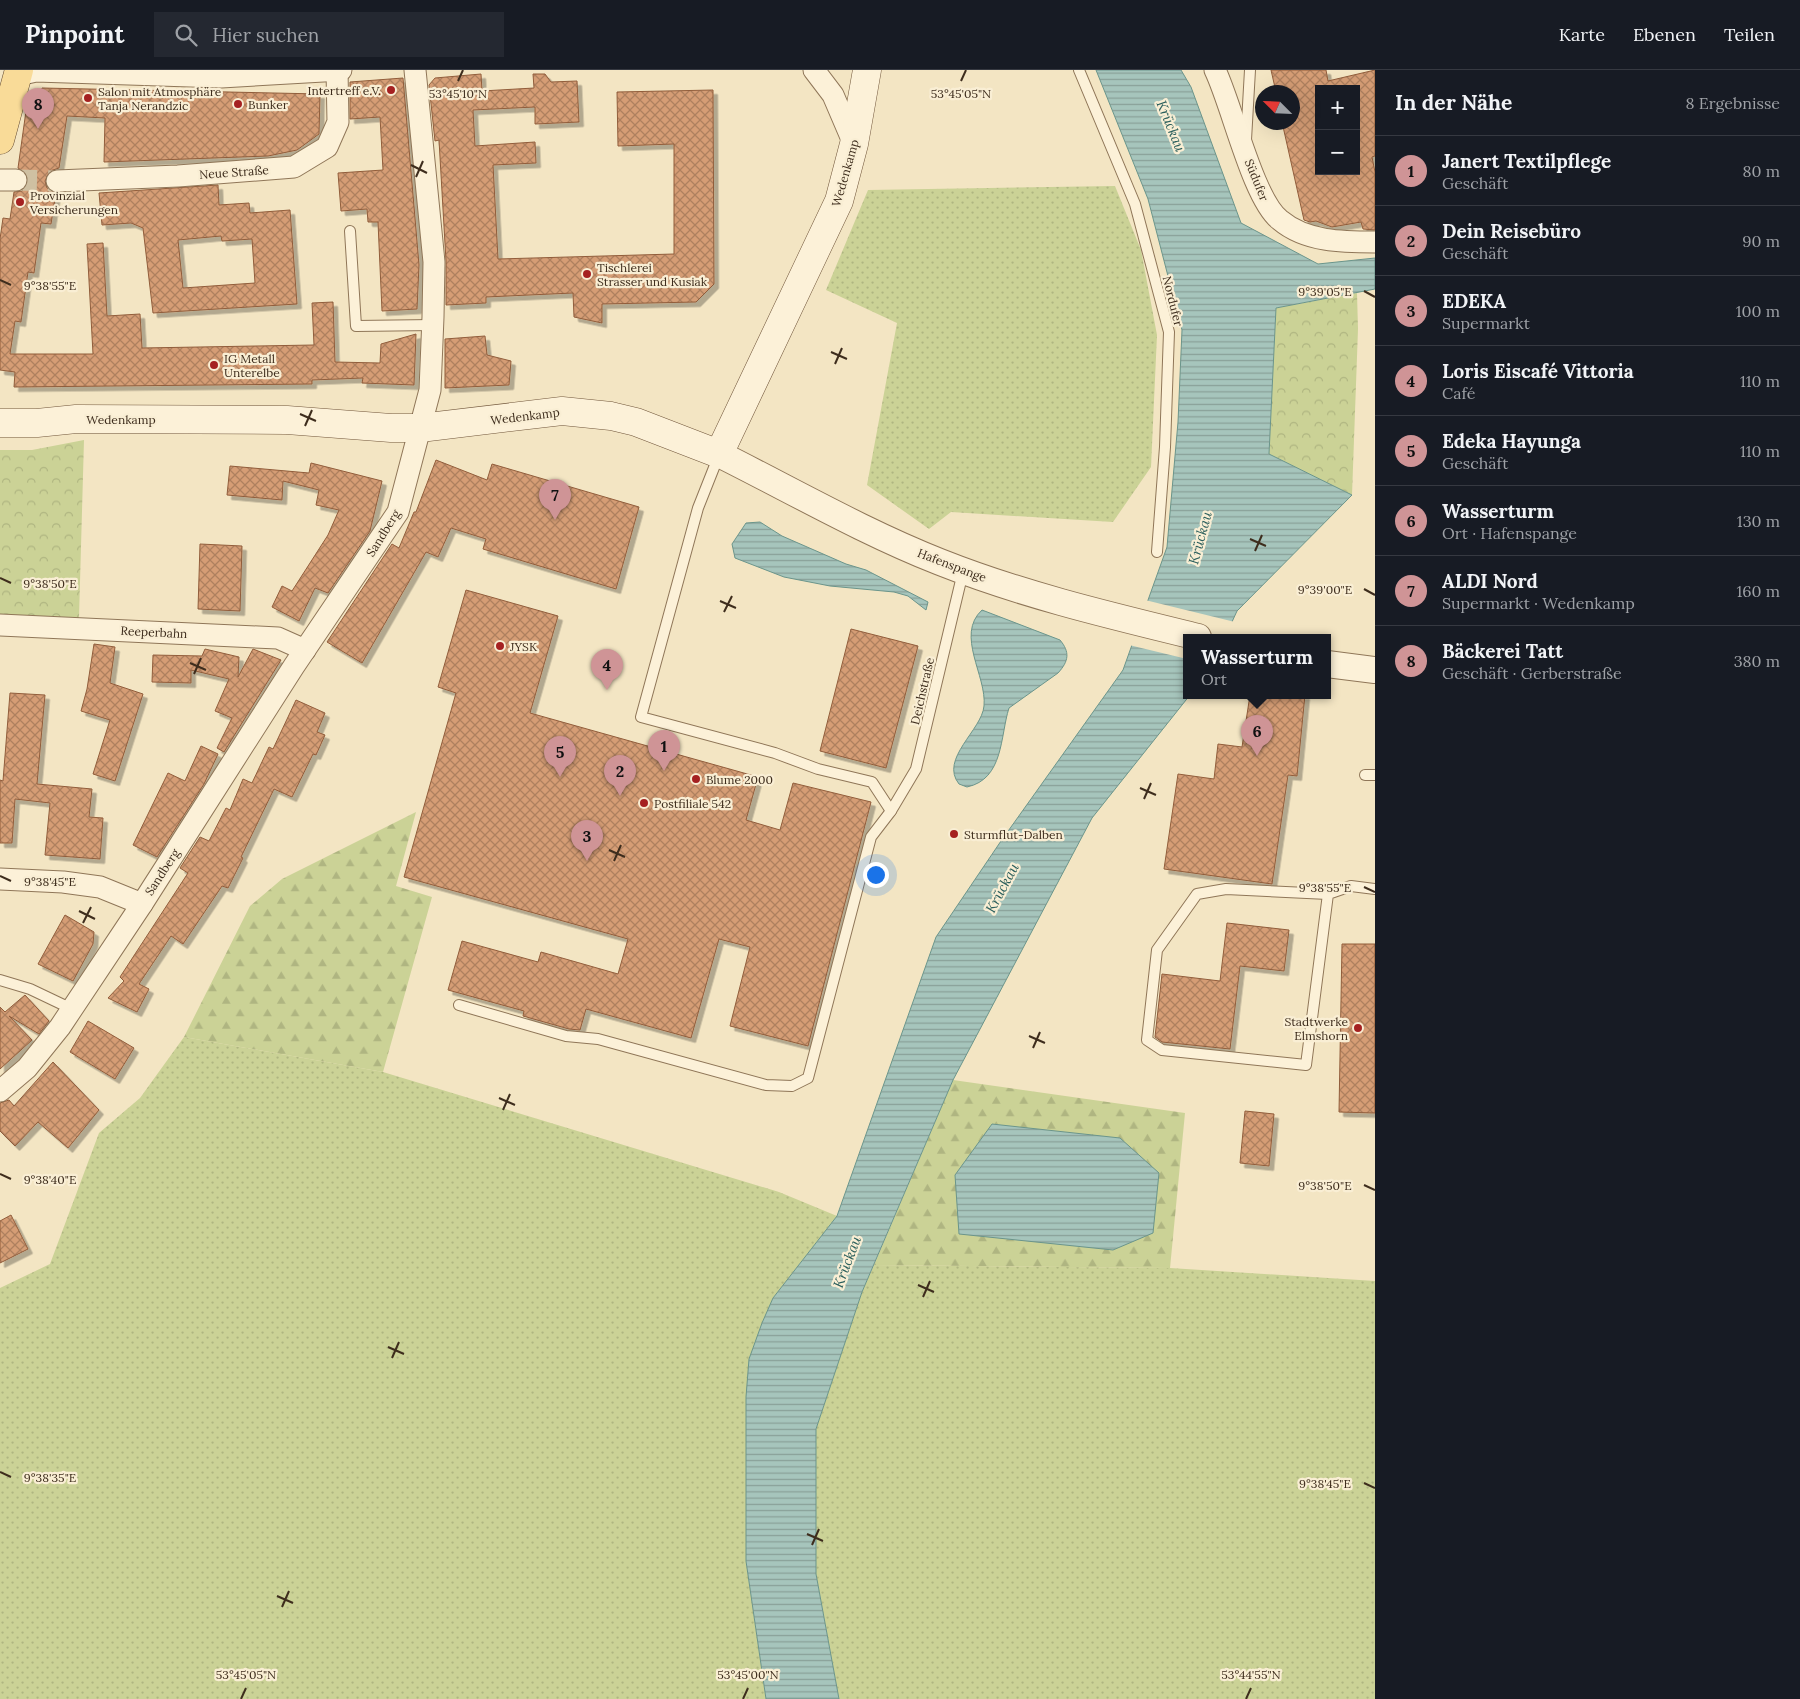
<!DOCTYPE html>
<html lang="de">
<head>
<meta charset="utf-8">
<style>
  :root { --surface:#171b24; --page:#242831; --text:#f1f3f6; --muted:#9ea1a6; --line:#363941; --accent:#cf9496 }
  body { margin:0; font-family:Lora,serif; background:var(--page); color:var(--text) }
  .controls { position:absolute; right:15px; top:15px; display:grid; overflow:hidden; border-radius:0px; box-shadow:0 5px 20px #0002 }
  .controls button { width:45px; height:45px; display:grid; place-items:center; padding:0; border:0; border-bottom:1px solid var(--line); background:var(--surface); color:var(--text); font:25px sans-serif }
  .compass { position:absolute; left:1255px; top:15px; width:45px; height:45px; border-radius:50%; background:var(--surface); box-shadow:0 5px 20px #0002; rotate:294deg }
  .you { position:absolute; left:875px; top:804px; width:18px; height:18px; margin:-12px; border:4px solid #fff; border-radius:50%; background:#1a73e8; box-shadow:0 0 0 8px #1a73e833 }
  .badge { display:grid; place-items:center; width:32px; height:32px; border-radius:50%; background:var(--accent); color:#111; font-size:16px; font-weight:700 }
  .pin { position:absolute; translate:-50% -41px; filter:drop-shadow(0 1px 2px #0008) }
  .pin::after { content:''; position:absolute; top:26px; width:18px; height:15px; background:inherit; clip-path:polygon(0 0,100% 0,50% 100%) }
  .popup { position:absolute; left:1183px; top:564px; width:148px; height:65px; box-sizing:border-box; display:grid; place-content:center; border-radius:0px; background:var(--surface); filter:drop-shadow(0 1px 4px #0005); font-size:16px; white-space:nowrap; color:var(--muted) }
  .popup b { font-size:19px; color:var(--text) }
  .popup::after { content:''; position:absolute; left:50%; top:100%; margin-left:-10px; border:10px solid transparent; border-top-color:var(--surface) }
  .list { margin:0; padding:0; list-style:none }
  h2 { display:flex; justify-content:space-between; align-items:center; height:65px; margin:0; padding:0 20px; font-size:21px }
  h2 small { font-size:16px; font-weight:400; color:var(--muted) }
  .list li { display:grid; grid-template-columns:32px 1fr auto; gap:15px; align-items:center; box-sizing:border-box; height:70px; padding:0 20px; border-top:1px solid var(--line) }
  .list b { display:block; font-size:19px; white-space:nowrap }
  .list p { margin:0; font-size:16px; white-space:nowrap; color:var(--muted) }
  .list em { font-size:16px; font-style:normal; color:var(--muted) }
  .icon { flex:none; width:28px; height:28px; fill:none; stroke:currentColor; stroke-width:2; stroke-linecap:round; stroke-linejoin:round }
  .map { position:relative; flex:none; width:1375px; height:1629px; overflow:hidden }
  header { display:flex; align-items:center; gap:30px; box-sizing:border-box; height:70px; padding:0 25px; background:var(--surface); border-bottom:1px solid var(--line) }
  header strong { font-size:24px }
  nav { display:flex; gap:28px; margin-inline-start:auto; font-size:18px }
  .search { width:350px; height:45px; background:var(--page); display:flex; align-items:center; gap:12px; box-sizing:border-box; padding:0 18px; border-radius:0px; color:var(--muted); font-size:19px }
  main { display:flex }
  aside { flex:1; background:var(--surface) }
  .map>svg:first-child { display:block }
</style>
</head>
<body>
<header>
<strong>Pinpoint</strong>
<div class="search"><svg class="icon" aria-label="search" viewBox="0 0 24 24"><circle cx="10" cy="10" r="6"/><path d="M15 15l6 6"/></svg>Hier suchen</div>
<nav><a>Karte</a><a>Ebenen</a><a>Teilen</a></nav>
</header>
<main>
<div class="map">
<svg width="1375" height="1629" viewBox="0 0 1375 1629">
  <defs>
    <pattern id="grass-dots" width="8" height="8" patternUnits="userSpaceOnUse" patternTransform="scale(1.25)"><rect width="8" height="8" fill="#cbd296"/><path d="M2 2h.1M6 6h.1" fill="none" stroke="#afb581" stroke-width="1.8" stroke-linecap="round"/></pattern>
    <pattern id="forest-firs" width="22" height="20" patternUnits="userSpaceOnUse" patternTransform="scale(1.25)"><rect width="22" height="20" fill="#cbd296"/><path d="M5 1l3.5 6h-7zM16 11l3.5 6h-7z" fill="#afb581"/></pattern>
    <pattern id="park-crowns" width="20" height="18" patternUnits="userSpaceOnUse" patternTransform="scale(1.25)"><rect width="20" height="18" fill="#cbd296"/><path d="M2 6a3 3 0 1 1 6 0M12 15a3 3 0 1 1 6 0" fill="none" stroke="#afb581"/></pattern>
    <pattern id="water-rules" width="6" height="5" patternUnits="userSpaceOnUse" patternTransform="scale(1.25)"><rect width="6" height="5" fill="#a6c5bc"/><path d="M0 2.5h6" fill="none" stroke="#89a098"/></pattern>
    <pattern id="building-cross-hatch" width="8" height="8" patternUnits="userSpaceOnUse" patternTransform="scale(1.25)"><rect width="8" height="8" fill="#d59d75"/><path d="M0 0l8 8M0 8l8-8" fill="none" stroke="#ae805f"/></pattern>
    <filter id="shadow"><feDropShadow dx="4.5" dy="4.5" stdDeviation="0" flood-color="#0004"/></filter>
  </defs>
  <rect width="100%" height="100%" fill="#f3e5c3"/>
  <g fill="url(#grass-dots)">
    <path d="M 1115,116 L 1141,180 L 1157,265 L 1151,397 L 1113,452 L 951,442 L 929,459 L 867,415 L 897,253 L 826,220 L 868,120 Z"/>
    <path d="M 184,967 L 383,1002 L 779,1122 L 837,1146 L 773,1228 L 746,1491 L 766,1629 L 0,1629 L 0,1218 L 50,1194 L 99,1063 L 140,1028 Z"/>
    <path d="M 874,1195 L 1170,1198 L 1375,1211 L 1375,1629 L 839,1629 L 816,1504 L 816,1359 L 862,1222 Z"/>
  </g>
  <g fill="url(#forest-firs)">
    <path d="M 416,742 L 396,816 L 432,827 L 383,1002 L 184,967 L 250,836 L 282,809 Z"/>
    <path d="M 953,1010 L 1185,1043 L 1170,1198 L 874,1195 Z"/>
  </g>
  <g fill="url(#park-crowns)">
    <path d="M 1357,223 L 1358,259 L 1352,425 L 1269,384 L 1276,238 Z"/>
    <path d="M 84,370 L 79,548 L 0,545 L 0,380 L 32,380 Z"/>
  </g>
  <g fill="url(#water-rules)" stroke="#6b958b">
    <path d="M 1096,0 L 1181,0 L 1191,17 L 1241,153 L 1318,194 L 1375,188 L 1375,219 L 1276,238 L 1269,384 L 1352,425 L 1237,541 L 1225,567 L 1187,567 L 1187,625 L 1190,625 L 1092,748 L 953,1010 L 862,1222 L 816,1359 L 816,1504 L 839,1629 L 766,1629 L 746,1491 L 746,1327 L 749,1289 L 762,1253 L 773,1228 L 837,1146 L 936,867 L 1001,771 L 1123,600 L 1167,477 L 1178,352 L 1182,260 L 1148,129 Z"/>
    <path d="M 760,452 L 782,466 L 846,494 L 866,500 L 928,532 L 926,540 L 908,526 L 894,522 L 830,516 L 784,507 L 735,488 L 732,474 L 746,453 Z"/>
    <path d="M 982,540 L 1060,570 C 1070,582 1069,591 1058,603 L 1009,638 C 1000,666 1004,709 967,717 L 959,714 C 939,689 982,660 984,636 C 987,606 955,565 982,540 Z"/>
    <path d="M 992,1054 L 1120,1068 L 1159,1103 L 1153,1163 L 1113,1180 L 959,1164 L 955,1105 Z"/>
  </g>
  <path fill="#f3e5c3" d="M 1145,530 L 1235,552 L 1228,567 L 1187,567 L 1187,589 L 1129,575 Z"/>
  <g fill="url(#building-cross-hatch)" stroke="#915d3b" fill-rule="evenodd" filter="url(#shadow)">
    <path d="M 1271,0 L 1326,0 L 1328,11 L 1375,0 L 1375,86 L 1372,87 L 1375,102 L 1375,160 L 1363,159 L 1361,152 L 1332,157 L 1316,151 L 1310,152 L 1304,150 L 1282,52 L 1292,52 L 1292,22 L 1276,22 ZM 1319,19 L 1356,19 L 1356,101 L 1319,101 Z"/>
    <path d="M 481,4 L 482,21 L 534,18 L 533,4 L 545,4 L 551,12 L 577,11 L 579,52 L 535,54 L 535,37 L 473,40 L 475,76 L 535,72 L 536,93 L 493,95 L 498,189 L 674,184 L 674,74 L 618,76 L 617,22 L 713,20 L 714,214 L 696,232 L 602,234 L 602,253 L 574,247 L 573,223 L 486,227 L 486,233 L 446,235 L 446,191 L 439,70 L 435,71 L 429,15 L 435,8 Z"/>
    <path d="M 403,8 L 419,195 L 417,239 L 382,241 L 378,152 L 368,152 L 367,139 L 341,141 L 338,103 L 383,100 L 380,47 L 350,49 L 350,12 Z"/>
    <path d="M 42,18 L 320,24 L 319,64 L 297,80 L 268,86 L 104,92 L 105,48 L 67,46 L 59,98 L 50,101 L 45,111 L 47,118 L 56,123 L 51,154 L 41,153 L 34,203 L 28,202 L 21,252 L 15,251 L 10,284 L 93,284 L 87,174 L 103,173 L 107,246 L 140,244 L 142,278 L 314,275 L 312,233 L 333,232 L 335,292 L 380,293 L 381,274 L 416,264 L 414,315 L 362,313 L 363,308 L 312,310 L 312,314 L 14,317 L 15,302 L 0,300 L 0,169 L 3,148 L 10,149 L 14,122 L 22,121 L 27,116 L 27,104 L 18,98 L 26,41 L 36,42 Z"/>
    <path d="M 218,115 L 219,135 L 249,133 L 250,143 L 290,140 L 297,234 L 153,243 L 143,158 L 131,153 L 102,155 L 99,123 ZM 221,166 L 222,171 L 252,169 L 255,213 L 183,218 L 178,170 Z"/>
    <path d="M 485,266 L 487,285 L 511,291 L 509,315 L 445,318 L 445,269 Z"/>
    <path d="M 436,390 L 487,410 L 492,394 L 639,437 L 616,519 L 483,479 L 486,469 L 451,458 L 438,487 L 426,482 L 362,593 L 327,572 L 392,474 L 399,478 L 414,442 L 416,442 Z"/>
    <path d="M 311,393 L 382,411 L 370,461 L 328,523 L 315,518 L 299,551 L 272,537 L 282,516 L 292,521 L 328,465 L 339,440 L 316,435 L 319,420 L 283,411 L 282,430 L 227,425 L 230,396 L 309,403 Z"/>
    <path d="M 200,474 L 242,476 L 240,541 L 198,539 Z"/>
    <path d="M 466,520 L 558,546 L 530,643 L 758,707 L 746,750 L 780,760 L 793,713 L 871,732 L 808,976 L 730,956 L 750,877 L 719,869 L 691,968 L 586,939 L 580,960 L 569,959 L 523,946 L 524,941 L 448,920 L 462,871 L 538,892 L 541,882 L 618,904 L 628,869 L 404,807 L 456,623 L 438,617 Z"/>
    <path d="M 851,559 L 918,576 L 886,698 L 820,681 Z"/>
    <path d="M 94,574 L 115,577 L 110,613 L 143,624 L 115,711 L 93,704 L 110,650 L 81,641 L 87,619 Z"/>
    <path d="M 205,579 L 239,587 L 238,607 L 253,579 L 281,590 L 224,682 L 217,678 L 232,648 L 215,641 L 229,609 L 191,600 L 191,613 L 152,612 L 153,585 L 202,586 Z"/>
    <path d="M 10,623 L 45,625 L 37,714 L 92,719 L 89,747 L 103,748 L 100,789 L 45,785 L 50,733 L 15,729 L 12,773 L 0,773 L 0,710 L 3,711 Z"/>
    <path d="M 1250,625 L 1305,625 L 1297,706 L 1288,705 L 1272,814 L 1164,799 L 1178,704 L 1214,709 L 1218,674 L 1242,677 Z"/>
    <path d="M 296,630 L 325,643 L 317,662 L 325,665 L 316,685 L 313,684 L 292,727 L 274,719 L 241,787 L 243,788 L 228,818 L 222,816 L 183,874 L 171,866 L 139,914 L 149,919 L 137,942 L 108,928 L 124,911 L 120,907 L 188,803 L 180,798 L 200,767 L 209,771 L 226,738 L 230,740 L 243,709 L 252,713 L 269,677 L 273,679 Z"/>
    <path d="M 201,676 L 218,684 L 204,714 L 157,787 L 133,775 L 168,703 L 185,711 Z"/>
    <path d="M 65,845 L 94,862 L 93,874 L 73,911 L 38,894 Z"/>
    <path d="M 1227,853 L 1289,860 L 1284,901 L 1240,896 L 1230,979 L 1162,972 L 1155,967 L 1162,904 L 1220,911 Z"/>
    <path d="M 1342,874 L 1375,874 L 1375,1043 L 1339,1042 Z"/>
    <path d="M 25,925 L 49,951 L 39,964 L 9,946 L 32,970 L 0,999 L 0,937 L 5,942 Z"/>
    <path d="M 88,951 L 134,978 L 115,1009 L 70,982 Z"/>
    <path d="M 53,992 L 99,1040 L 68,1078 L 38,1052 L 15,1076 L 0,1061 L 0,1033 L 9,1030 L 14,1036 Z"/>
    <path d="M 1245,1041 L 1274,1044 L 1269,1096 L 1240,1093 Z"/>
    <path d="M 11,1145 L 28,1179 L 0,1193 L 0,1151 Z"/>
  </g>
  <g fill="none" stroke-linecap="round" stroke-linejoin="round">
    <path stroke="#cfc0a2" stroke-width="21" stroke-dasharray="21 11" stroke-linecap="butt" d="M 16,110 L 57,111"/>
    <defs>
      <g id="service">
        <path d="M 1079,0 L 1135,134 L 1169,262 L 1165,377 L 1157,482"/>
        <path d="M 1246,70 L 1250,0"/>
        <path d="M 350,161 L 356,256 L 433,255"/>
        <path d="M 719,385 L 698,438 L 641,647 L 775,683 L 818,699 L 872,712 L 891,741"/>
        <path d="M 1365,705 L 1375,705"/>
        <path d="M 1328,824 L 1226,819 L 1197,824 L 1157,880 L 1147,970 L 1162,980 L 1306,995 L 1328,824 L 1351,816 L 1375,819"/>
        <path d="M 0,910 L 30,919 L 72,939"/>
        <path d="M 459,935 L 566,966 L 598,969 L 766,1015 L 792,1016 L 808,1008 L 871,767 L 891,741 L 916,699 L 963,502"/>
      </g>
      <g id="minor">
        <path d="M 814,0 L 833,25 L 854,74"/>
        <path d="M 1215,0 C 1232,35 1253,129 1280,150 C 1306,172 1343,172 1375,172"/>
        <path d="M 18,5 L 36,1 L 221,7 L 341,0"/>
        <path d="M 0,110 L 16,110"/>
        <path d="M 57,111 L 178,106 L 294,97 L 327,77 L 338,52 L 337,0"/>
        <path d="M 0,555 L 278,568 L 305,580"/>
        <path d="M 0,809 L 63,812 L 100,817 L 142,834"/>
        <path d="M 0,1021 L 27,998 L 60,957 L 142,834 L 294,596 L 398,442 L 430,320 L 433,247 L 434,192 L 415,0"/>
      </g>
      <g id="tertiary">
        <path d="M 719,384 C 793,421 864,462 940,492 C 1023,525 1112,546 1198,567"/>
        <path d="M 1327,594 L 1375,600"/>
      </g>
      <path id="secondary" d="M 0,353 L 37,353 L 76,349 L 287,350 L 391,358 L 420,358 L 562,341 L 611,346 L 636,352 L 719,384 L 839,131 L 854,74 L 867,0"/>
      <path id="primary" d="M 0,70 L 19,0"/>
    </defs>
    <use href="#service" stroke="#8f7658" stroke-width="12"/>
    <use href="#minor" stroke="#8f7658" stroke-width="23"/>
    <use href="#tertiary" stroke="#8f7658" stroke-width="28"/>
    <use href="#secondary" stroke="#71563b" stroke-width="29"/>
    <use href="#primary" stroke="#5d432c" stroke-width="29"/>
    <use href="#service" stroke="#fcf1d8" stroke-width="10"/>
    <use href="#minor" stroke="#fcf1d8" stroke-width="21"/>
    <use href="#tertiary" stroke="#fcf1d8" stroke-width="26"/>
    <use href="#secondary" stroke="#fcf1d8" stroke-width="28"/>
    <use href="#primary" stroke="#f9db98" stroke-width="28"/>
  </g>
  <path fill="none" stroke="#3e2d1d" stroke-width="2" d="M 458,11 L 463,0M 961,11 L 966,0M 411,95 L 427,103M 416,107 L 423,91M 0,210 L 11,215M 1364,221 L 1375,227M 831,282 L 847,289M 835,294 L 842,278M 300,344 L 316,351M 305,356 L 312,340M 1250,469 L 1266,476M 1255,481 L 1262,465M 0,508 L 11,513M 1364,519 L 1375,525M 720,531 L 736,538M 724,542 L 732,526M 190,593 L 206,600M 194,604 L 201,588M 1140,718 L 1156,725M 1144,729 L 1151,713M 609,780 L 625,787M 614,791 L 621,775M 0,806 L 11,811M 1364,817 L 1375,822M 79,841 L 95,849M 83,853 L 91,837M 1029,966 L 1045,973M 1033,978 L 1040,962M 499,1028 L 515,1035M 503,1040 L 510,1024M 0,1104 L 11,1109M 1364,1115 L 1375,1120M 918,1215 L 934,1222M 923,1227 L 930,1211M 388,1277 L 404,1284M 392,1288 L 399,1272M 0,1402 L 11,1407M 1364,1413 L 1375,1418M 807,1464 L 823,1471M 812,1475 L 819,1459M 277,1526 L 293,1533M 282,1537 L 289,1521M 241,1629 L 246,1618M 743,1629 L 748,1618M 1246,1629 L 1251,1618"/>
  <g fill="#a52121" stroke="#f9eed4" stroke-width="2">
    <circle cx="391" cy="20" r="5"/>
    <circle cx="88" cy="28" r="5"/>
    <circle cx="238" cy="34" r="5"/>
    <circle cx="20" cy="132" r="5"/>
    <circle cx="587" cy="204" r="5"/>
    <circle cx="214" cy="295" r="5"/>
    <circle cx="500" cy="576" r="5"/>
    <circle cx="696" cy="709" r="5"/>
    <circle cx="644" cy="733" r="5"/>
    <circle cx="954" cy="764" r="5"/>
    <circle cx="1358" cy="958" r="5"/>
  </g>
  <g text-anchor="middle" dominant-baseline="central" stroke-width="4.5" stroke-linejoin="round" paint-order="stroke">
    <g font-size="12" fill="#3e2d1d" stroke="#f9eed4" text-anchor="start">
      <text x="381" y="20" text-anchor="end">Intertreff e.V.</text>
      <text x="98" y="21">Salon mit Atmosphäre<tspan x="98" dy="14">Tanja Nerandzic</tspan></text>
      <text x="248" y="34">Bunker</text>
      <text x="30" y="125">Provinzial<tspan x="30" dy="14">Versicherungen</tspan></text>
      <text x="597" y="197">Tischlerei<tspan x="597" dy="14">Strasser und Kusiak</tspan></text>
      <text x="224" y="288">IG Metall<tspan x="224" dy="14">Unterelbe</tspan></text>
      <text x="510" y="576">JYSK</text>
      <text x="706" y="709">Blume 2000</text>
      <text x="654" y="733">Postfiliale 542</text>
      <text x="964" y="764">Sturmflut-Dalben</text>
      <text x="1348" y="951" text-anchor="end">Stadtwerke<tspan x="1348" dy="14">Elmshorn</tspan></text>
    </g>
    <g font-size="12" fill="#3e2d1d" stroke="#f9eed4">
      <text transform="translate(234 102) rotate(-4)">Neue Straße</text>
      <text transform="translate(845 103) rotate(-74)">Wedenkamp</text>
      <text transform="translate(1257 110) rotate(68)">Südufer</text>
      <text transform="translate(1173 231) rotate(76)">Nordufer</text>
      <text transform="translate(525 346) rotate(-7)">Wedenkamp</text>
      <text x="121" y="349">Wedenkamp</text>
      <text transform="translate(383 463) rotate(-58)">Sandberg</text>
      <text transform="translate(952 495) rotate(21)">Hafenspange</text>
      <text transform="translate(154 562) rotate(3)">Reeperbahn</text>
      <text transform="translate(922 621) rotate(-77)">Deichstraße</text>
      <text transform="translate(162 802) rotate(-57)">Sandberg</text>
    </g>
    <g font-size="14" font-style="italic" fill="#2b5f5c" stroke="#f9eed4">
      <text transform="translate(1171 56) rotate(68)">Krückau</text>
      <text transform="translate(1200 468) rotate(-75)">Krückau</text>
      <text transform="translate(1002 818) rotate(-62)">Krückau</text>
      <text transform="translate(847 1192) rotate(-69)">Krückau</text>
    </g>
  </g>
  <g font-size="12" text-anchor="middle" fill="#3e2d1d" stroke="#f9eed4" stroke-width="4.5" stroke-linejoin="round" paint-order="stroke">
    <text x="961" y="28">53°45'05"N</text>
    <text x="458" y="28">53°45'10"N</text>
    <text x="50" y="220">9°38'55"E</text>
    <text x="1325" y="226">9°39'05"E</text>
    <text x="50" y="518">9°38'50"E</text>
    <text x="1325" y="524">9°39'00"E</text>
    <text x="50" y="816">9°38'45"E</text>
    <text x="1325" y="822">9°38'55"E</text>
    <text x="50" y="1114">9°38'40"E</text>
    <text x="1325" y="1120">9°38'50"E</text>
    <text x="50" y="1412">9°38'35"E</text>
    <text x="1325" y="1418">9°38'45"E</text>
    <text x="246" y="1609">53°45'05"N</text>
    <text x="748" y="1609">53°45'00"N</text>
    <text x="1251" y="1609">53°44'55"N</text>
  </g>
</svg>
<div class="controls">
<button>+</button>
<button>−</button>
</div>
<svg class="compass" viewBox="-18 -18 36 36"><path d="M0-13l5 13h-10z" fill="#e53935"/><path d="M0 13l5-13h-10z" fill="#9ea1a6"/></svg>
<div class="you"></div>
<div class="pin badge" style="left:664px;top:701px">1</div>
<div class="pin badge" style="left:620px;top:726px">2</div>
<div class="pin badge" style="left:587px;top:791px">3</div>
<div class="pin badge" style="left:607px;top:620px">4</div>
<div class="pin badge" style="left:560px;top:707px">5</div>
<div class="pin badge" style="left:1257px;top:686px">6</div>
<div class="popup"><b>Wasserturm</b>Ort</div>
<div class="pin badge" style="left:555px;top:450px">7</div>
<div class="pin badge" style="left:38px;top:59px">8</div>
</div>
<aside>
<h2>In der Nähe<small>8 Ergebnisse</small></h2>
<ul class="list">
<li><span class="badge">1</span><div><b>Janert Textilpflege</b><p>Geschäft</p></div><em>80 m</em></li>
<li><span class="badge">2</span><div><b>Dein Reisebüro</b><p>Geschäft</p></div><em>90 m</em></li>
<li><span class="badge">3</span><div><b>EDEKA</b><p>Supermarkt</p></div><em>100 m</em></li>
<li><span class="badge">4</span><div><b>Loris Eiscafé Vittoria</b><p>Café</p></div><em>110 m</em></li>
<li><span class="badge">5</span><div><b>Edeka Hayunga</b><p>Geschäft</p></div><em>110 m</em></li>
<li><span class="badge">6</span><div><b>Wasserturm</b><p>Ort · Hafenspange</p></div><em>130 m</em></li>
<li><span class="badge">7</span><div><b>ALDI Nord</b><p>Supermarkt · Wedenkamp</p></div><em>160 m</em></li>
<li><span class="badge">8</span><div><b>Bäckerei Tatt</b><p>Geschäft · Gerberstraße</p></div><em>380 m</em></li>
</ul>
</aside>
</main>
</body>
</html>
